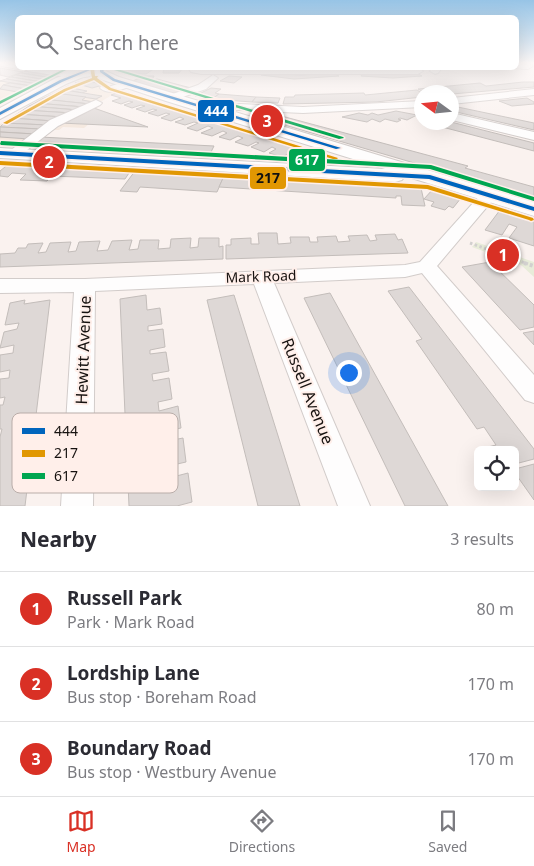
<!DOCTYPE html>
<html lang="en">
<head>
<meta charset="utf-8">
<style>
  :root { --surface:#fff; --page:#f7f7f7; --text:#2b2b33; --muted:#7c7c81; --line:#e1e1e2; --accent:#d93025 }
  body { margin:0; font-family:"Noto Sans",sans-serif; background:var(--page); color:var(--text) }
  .controls { position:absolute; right:15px; bottom:15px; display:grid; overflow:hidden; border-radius:8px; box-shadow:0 5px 20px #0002 }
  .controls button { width:45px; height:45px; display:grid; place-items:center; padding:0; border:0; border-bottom:1px solid var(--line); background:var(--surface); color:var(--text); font:25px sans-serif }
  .compass { position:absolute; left:414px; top:85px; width:45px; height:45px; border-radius:50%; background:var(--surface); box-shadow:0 5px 20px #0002; rotate:285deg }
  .you { position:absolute; left:348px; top:372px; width:18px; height:18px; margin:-12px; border:4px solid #fff; border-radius:50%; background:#1a73e8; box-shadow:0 0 0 8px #1a73e833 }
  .badge { display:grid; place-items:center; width:32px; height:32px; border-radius:50%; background:var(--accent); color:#fff; font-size:16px; font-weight:700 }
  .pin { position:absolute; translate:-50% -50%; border:2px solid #fff; box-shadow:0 1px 5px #0006 }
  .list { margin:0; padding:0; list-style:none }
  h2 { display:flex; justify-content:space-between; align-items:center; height:65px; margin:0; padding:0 20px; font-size:21px }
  h2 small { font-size:16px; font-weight:400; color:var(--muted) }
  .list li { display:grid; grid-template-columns:32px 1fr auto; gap:15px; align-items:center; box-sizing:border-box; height:75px; padding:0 20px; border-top:1px solid var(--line) }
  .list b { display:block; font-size:19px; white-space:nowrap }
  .list p { margin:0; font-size:16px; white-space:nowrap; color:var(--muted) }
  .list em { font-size:16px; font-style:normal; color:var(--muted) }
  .icon { flex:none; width:28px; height:28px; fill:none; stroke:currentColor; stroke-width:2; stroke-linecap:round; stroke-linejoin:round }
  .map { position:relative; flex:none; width:534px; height:506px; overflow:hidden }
  .search { position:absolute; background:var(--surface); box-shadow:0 5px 20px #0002; left:15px; right:15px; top:15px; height:55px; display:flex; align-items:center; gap:12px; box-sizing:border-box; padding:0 18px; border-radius:8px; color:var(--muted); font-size:19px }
  .sheet { height:290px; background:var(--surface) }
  nav { display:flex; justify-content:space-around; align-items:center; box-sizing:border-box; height:70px; border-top:1px solid var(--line); background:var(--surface); font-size:14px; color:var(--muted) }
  nav a { display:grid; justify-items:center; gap:2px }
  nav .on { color:var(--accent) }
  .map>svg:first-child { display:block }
</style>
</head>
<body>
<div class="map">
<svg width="534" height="506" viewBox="0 0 534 506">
  <rect width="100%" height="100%" fill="#faf2ef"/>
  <g fill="#f4e7dd">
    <path d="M 32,68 L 81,68 L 28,89 L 0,103 L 0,81 Z"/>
    <path d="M 88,79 L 122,89 L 92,107 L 148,127 L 89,124 L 84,128 L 63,127 L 59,130 L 49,130 L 27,147 L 0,145 L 0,124 L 48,94 Z"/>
  </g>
  <path fill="#e8ecd9" d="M 476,242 L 534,262 L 534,277 L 521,265 L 472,247 Z"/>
  <g fill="#ded8d6" stroke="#c3bdba">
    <path d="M 0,68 L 23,72 L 8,77 L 0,75 Z"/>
    <path d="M 125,68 L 155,68 L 146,74 L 124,74 Z"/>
    <path d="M 164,68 L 183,68 L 179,73 L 163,73 Z"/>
    <path d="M 26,71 L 57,76 L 52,78 L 21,73 Z"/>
    <path d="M 364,72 L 415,72 L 422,76 L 393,78 L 361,76 Z"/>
    <path d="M 21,73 L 52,78 L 47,80 L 16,75 Z"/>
    <path d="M 264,73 L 301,75 L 332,73 L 339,76 L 294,79 L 261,75 Z"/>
    <path d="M 16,75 L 47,80 L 42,82 L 11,77 Z"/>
    <path d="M 143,76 L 154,76 L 152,80 L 157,79 L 191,88 L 176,94 L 133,81 Z"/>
    <path d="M 229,76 L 242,77 L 234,83 L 220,81 Z"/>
    <path d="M 11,77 L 42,82 L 37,84 L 6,79 Z"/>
    <path d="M 6,79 L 37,84 L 32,86 L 0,81 Z"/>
    <path d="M 86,80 L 103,85 L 92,88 L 75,83 Z"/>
    <path d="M 523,82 L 534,82 L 534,87 L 452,94 L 452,92 L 424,92 L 418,89 L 480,83 L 486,86 Z"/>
    <path d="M 10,83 L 32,86 L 25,89 L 3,85 Z"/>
    <path d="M 3,85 L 25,89 L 18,92 L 0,89 Z"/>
    <path d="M 68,86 L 77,89 L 87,91 L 82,93 L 62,89 Z"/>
    <path d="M 211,88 L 221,89 L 215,93 L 219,94 L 212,99 L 195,96 Z"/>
    <path d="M 62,89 L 71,91 L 102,96 L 96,99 L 55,93 Z"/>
    <path d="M 417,90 L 422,93 L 422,97 L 376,102 L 283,104 L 285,97 L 294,97 L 295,95 L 364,93 L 365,95 Z"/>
    <path d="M 122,91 L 331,156 L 320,163 L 290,153 L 282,157 L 269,153 L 276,149 L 272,147 L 264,152 L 251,147 L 259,143 L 256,142 L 248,146 L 235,142 L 243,138 L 238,136 L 230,140 L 219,137 L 227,133 L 223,131 L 212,136 L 201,133 L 213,128 L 208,126 L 197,131 L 187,128 L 198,123 L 194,122 L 185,125 L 175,122 L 184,119 L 180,117 L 171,121 L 161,118 L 170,114 L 166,113 L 158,116 L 148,113 L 157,110 L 153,109 L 145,112 L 136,109 L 145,106 L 141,105 L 132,108 L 124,105 L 133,102 L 129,101 L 121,104 L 112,101 L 121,98 L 111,95 Z"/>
    <path d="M 55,93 L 86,97 L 82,100 L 94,102 L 90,104 L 42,99 Z"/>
    <path d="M 219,94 L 256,97 L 252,102 L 212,99 Z"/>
    <path d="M 256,97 L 280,98 L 278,103 L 252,102 Z"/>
    <path d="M 527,98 L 534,102 L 534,104 L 512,106 L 499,101 Z"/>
    <path d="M 42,99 L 90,104 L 84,107 L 35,103 Z"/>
    <path d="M 35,103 L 84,107 L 78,110 L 29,106 Z"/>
    <path d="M 29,106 L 78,110 L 72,113 L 23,110 Z"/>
    <path d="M 453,106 L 534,123 L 534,130 L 452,111 Z"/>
    <path d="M 91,107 L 148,127 L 60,123 Z"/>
    <path d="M 23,110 L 72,113 L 63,117 L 17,114 Z"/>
    <path d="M 396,111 L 417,115 L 407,120 L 400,118 L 398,119 L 401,120 L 397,122 L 385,119 L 380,122 L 372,119 L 367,122 L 342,117 L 359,113 L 368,115 L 372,113 L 378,115 Z"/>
    <path d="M 17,114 L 63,117 L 54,121 L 11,118 Z"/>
    <path d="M 263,114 L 270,116 L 274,114 L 468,166 L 465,168 L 534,187 L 534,198 L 257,117 Z"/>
    <path d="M 11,118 L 52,121 L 47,125 L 4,123 Z"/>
    <path d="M 423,122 L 451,122 L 534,143 L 534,151 Z"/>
    <path d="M 4,123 L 47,125 L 41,129 L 0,127 Z"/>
    <path d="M 0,127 L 41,129 L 35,134 L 0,132 Z"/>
    <path d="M 0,132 L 35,134 L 29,139 L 0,137 Z"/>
    <path d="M 40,137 L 214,146 L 210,154 L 31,145 Z"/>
    <path d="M 10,163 L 131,170 L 125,179 L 52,176 L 47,181 L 20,180 L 26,174 L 12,173 L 8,177 L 0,176 L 0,171 Z"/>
    <path d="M 135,171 L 224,176 L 217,192 L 140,187 L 137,192 L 120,191 Z"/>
    <path d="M 224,176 L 421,188 L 425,206 L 402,205 L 401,196 L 396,196 L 396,198 L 219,187 Z"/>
    <path d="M 433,189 L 461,198 L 453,208 L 449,206 L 445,210 L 431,206 L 434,202 L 424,199 Z"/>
    <path d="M 500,210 L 534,221 L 534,246 L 509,238 L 517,227 L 509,224 L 502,235 L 485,230 Z"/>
    <path d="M 258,233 L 277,233 L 278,244 L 291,243 L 290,237 L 309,237 L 310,242 L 318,242 L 317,237 L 336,236 L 338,242 L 350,241 L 348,236 L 367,235 L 370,241 L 377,240 L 375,235 L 395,234 L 398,240 L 402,239 L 408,253 L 226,259 L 226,245 L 231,245 L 231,239 L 251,238 L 251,244 L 259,244 Z"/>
    <path d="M 191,238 L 190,248 L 198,247 L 199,238 L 219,238 L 219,247 L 223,246 L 223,259 L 0,267 L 0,254 L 15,253 L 18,248 L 26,248 L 28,244 L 43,243 L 38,253 L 46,252 L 50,243 L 71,242 L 68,252 L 76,251 L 79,242 L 100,241 L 97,251 L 108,250 L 112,241 L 132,240 L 129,250 L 138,249 L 140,240 L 159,240 L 158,249 L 170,248 L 171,239 Z"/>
    <path d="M 490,262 L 534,305 L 534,327 L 520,330 L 462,267 Z"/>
    <path d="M 409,287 L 534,449 L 534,459 L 515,464 L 515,450 L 486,450 L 484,448 L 496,445 L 484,427 L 477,429 L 416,341 L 422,339 L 388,291 Z"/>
    <path d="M 330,293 L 448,506 L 405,506 L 304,298 Z"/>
    <path d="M 146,295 L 147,310 L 160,308 L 162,324 L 148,326 L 148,331 L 163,329 L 165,347 L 150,350 L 150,354 L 166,352 L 169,371 L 152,374 L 153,381 L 169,378 L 172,399 L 158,402 L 159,411 L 178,406 L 181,428 L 162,432 L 163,442 L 183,438 L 186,462 L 164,467 L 165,479 L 188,473 L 192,502 L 177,506 L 129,506 L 120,299 Z"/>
    <path d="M 234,295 L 300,506 L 258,506 L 207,300 Z"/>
    <path d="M 25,300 L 24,304 L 50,300 L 25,506 L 0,506 L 0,437 L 2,429 L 0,429 L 0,405 L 3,405 L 5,397 L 0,398 L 0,379 L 9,378 L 10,370 L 0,372 L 0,355 L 13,353 L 14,345 L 0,348 L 4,332 L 17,329 L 19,323 L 5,325 L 10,303 Z"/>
    <path d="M 534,331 L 534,345 L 523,333 Z"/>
    <path d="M 534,464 L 534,500 L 515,473 L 515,469 Z"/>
  </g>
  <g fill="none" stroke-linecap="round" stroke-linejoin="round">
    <defs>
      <g id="minor">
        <path d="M 0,63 L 18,63 L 18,68 L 22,68 L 18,69 L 1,66 Z"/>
        <path d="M 516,63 L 528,63 L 533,66 L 528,69 L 513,68 L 516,68 Z"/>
        <path d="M 23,68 C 31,67 93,70 97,73 C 85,83 44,73 28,71 Z"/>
        <path d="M 188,68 L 418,68 L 423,71 L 418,74 L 201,74 L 191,72 Z"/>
        <path d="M 433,68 L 442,68 L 438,73 L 435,74 L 430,71 Z"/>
        <path d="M 213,75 L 218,78 L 206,89 L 171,101 L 166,98 L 167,96 L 198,85 Z"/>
        <path d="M 128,81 L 133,84 L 132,86 C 121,89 109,96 100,88 L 101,86 L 111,86 Z"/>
        <path d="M 534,89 L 534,95 L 452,104 L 452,98 Z"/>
        <path d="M 96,100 L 102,103 L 100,105 L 58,126 L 18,157 L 13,158 L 6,154 L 50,120 Z"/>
        <path d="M 422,101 L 422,107 L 303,113 L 194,108 L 188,105 L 194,102 L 303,107 Z"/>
        <path d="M 452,113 L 534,132 L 534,140 L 452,120 Z"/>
        <path d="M 489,190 L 495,192 L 497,195 L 437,266 L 534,375 L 534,403 L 525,400 L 422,273 L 405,277 L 274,283 L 370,506 L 338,506 L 254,284 L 95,291 L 93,506 L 61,506 L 74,292 L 0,293 L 0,279 L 85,279 L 405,265 L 420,262 L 483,192 Z"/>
      </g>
      <path id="major" d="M 83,68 L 99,68 L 119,77 L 534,202 L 534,216 L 405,176 L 402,180 L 395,182 L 0,158 L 0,148 L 385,169 L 166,101 L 88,75 L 66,84 L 0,119 L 0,108 L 56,78 Z"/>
    </defs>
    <use href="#minor" stroke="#d2ccca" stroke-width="2"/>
    <use href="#major" stroke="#d2ccca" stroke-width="2"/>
    <path stroke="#d2d0cf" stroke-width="3" stroke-dasharray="2.5 2.5" stroke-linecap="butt" d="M 470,243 L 528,264"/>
    <path stroke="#d2d0cf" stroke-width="4" stroke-dasharray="3 3" stroke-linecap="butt" d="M 524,263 L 534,266"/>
    <use href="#minor" fill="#fefdfd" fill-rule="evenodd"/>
    <use href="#major" fill="#fefdfd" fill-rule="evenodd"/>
    <defs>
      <g id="bus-1">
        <path d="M 91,68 L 95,68 L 62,82 L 0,115 L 0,112 L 60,80 Z"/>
        <path d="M 103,68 L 107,68 L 103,71 L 115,79 L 341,148 L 336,149 L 113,81 L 100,72 L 100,70 Z"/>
        <path d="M 0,151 L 430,175 L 534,207 L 534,211 L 429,179 L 0,155 Z"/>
      </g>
      <g id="bus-2">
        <path d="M 90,68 L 94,68 L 95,76 L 98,76 L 97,78 L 111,88 L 338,158 L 337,159 L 333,159 L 109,90 L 94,80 L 66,91 L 7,124 L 3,123 L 64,89 L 92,78 Z"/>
        <path d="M 0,161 L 428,185 L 533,218 L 534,220 L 531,221 L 529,220 L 427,189 L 0,165 Z"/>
      </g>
      <g id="bus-3">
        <path d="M 66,68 L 70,68 L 0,104 L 0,101 Z"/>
        <path d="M 114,68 L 343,137 L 344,138 L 339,139 L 114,70 Z"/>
        <path d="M 1,141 L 431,165 L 534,197 L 534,201 L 430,169 L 1,145 L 0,144 Z"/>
      </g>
    </defs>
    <use href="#bus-1" stroke="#ffefea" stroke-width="3"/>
    <use href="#bus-2" stroke="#ffefea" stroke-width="3"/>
    <use href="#bus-3" stroke="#ffefea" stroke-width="3"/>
    <use href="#bus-1" fill="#0065bd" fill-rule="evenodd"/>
    <use href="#bus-2" fill="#e19702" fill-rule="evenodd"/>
    <use href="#bus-3" fill="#00a651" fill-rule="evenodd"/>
  </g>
  <linearGradient id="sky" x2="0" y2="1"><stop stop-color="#97c4e6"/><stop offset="0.47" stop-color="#fdf9f8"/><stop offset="1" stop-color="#fdf9f8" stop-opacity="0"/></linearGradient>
  <rect width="534" height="134" fill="url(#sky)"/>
  <g text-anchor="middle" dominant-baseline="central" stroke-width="4" stroke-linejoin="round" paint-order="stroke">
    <g font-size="14" fill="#171210" stroke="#ffefea">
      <text transform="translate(261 276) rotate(-2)">Mark Road</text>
    </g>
    <g font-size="16" fill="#171210" stroke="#ffefea">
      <text transform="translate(83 350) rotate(-88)">Hewitt Avenue</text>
      <text transform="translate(308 391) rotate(68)">Russell Avenue</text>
    </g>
  </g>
  <rect x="12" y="413" width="166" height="80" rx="8" fill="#ffefea" stroke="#b9ada9" stroke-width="1"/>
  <rect x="22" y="428" width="23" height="6" fill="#0065bd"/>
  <rect x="22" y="450" width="23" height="7" fill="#e19702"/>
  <rect x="22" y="473" width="23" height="6" fill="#00a651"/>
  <g font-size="14" fill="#171210">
    <text x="54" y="436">444</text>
    <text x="54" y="458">217</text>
    <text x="54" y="481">617</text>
  </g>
  <g stroke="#ffefea" stroke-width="2">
    <rect x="197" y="99" width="38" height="24" rx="5" fill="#0065bd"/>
    <rect x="288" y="148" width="38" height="24" rx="5" fill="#00a651"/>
    <rect x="249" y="166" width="38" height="24" rx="5" fill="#e19702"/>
  </g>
  <g font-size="14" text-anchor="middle" font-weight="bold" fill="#fff">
    <text x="216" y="116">444</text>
    <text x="307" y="165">617</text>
  </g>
  <g font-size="14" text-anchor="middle" font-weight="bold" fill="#111">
    <text x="268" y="183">217</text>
  </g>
</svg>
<div class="controls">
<button><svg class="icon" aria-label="locate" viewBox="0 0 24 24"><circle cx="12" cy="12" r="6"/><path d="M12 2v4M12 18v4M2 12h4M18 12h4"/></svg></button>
</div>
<svg class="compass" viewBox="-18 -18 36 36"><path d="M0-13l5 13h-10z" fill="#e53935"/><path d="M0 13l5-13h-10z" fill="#7c7c81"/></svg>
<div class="you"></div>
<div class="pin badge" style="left:503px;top:255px">1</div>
<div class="pin badge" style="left:49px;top:162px">2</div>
<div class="pin badge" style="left:267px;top:121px">3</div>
<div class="search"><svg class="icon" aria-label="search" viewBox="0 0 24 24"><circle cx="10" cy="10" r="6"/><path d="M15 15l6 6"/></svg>Search here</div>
</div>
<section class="sheet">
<h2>Nearby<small>3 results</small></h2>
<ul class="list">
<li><span class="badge">1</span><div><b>Russell Park</b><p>Park · Mark Road</p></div><em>80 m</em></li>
<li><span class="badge">2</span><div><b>Lordship Lane</b><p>Bus stop · Boreham Road</p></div><em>170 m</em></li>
<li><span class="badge">3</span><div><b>Boundary Road</b><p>Bus stop · Westbury Avenue</p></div><em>170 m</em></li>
</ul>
</section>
<nav>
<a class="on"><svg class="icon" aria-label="map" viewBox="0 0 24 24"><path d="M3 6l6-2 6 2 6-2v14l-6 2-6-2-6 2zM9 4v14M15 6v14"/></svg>Map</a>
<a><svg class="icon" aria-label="directions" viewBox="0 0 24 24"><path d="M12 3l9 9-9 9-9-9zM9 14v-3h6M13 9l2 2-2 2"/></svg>Directions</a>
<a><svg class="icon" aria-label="saved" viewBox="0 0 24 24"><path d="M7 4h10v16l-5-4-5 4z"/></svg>Saved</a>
</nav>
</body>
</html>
